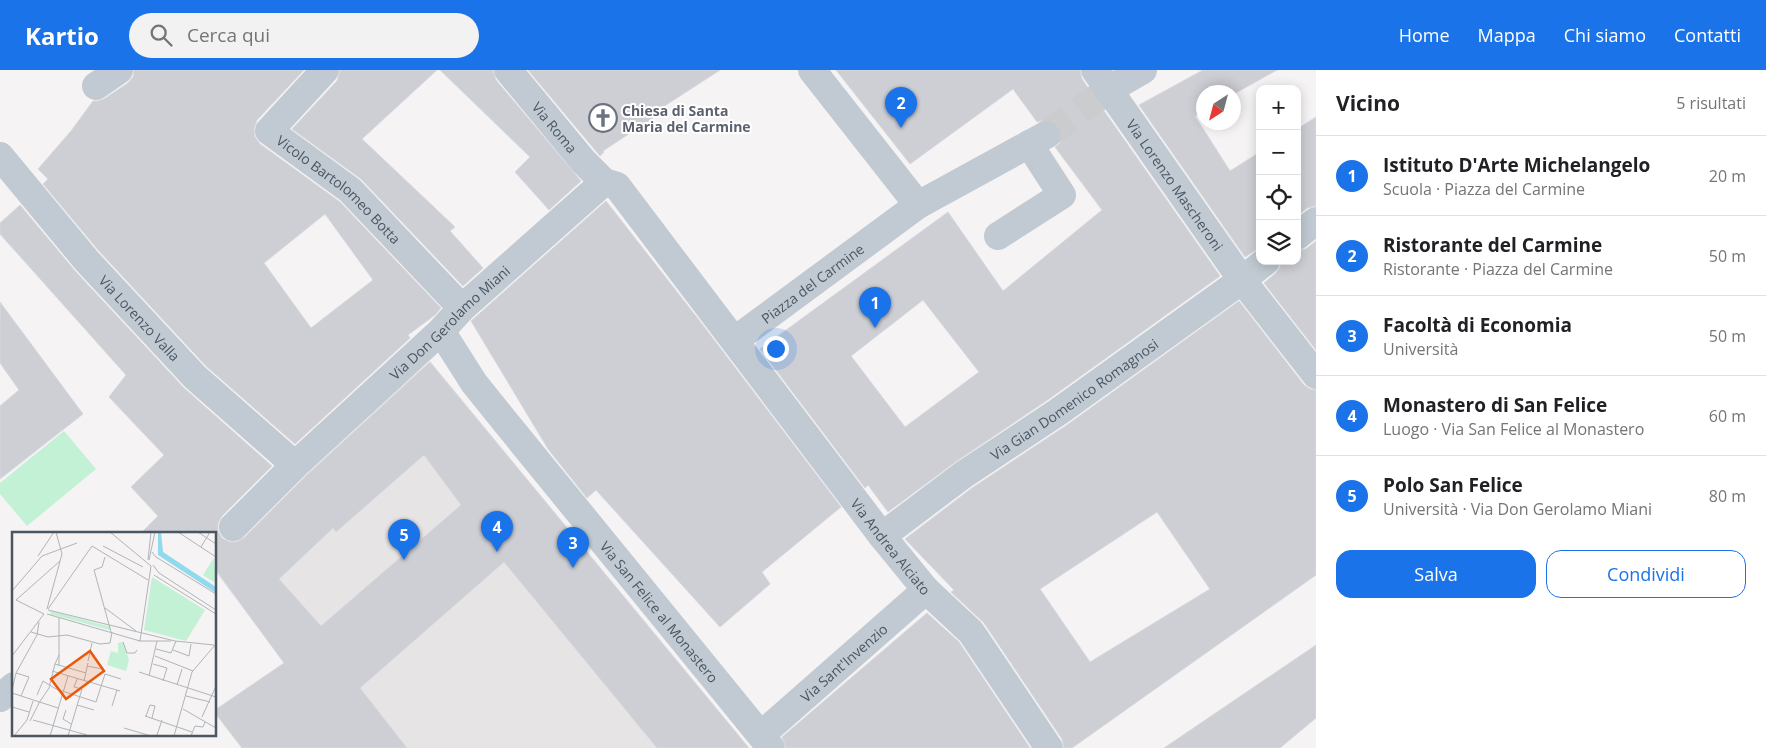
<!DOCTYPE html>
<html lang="it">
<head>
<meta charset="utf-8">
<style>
  :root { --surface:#fff; --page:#f2f2f2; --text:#202124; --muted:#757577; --line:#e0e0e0; --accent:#1a73e8 }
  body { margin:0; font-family:"Open Sans",sans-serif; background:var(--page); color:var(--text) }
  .controls { position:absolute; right:15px; top:15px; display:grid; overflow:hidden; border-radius:10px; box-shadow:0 2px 12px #0003 }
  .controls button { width:45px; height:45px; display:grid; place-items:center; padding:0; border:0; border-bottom:1px solid var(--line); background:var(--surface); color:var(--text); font:25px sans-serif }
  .compass { position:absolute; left:1196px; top:15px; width:45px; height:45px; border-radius:50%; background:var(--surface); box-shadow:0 2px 12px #0003; rotate:216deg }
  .you { position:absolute; left:775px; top:278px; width:18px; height:18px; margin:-12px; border:4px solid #fff; border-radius:50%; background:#1a73e8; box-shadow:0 0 0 8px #1a73e833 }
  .badge { display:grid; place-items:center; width:32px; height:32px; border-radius:50%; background:var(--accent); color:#fff; font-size:16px; font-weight:700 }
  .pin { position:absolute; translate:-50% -41px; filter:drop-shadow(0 1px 2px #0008) }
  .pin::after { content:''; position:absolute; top:26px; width:18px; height:15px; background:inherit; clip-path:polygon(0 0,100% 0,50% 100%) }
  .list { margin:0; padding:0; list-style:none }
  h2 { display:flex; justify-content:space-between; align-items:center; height:65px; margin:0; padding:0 20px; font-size:21px }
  h2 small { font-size:16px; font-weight:400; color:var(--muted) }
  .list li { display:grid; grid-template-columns:32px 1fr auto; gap:15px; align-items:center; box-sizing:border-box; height:80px; padding:0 20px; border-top:1px solid var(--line) }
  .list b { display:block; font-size:19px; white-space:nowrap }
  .list p { margin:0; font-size:16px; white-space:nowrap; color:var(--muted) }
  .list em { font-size:16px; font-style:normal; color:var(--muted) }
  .actions { display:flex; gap:10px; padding:15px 20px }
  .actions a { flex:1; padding:11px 0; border:1px solid var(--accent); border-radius:15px; text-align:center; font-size:18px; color:var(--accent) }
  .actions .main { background:var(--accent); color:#fff }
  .icon { flex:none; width:28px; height:28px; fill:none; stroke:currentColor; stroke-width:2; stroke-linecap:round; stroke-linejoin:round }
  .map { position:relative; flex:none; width:1316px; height:678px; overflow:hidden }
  header { display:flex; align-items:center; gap:30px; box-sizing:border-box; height:70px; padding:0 25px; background:var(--accent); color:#fff }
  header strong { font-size:24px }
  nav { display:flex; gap:28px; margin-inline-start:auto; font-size:18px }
  .search { width:350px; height:45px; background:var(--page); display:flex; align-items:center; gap:12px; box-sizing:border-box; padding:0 18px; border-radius:28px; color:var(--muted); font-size:19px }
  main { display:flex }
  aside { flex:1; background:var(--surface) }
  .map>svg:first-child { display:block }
</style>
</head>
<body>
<header>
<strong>Kartio</strong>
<div class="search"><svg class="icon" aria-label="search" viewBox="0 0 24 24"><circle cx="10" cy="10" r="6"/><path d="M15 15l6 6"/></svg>Cerca qui</div>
<nav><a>Home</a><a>Mappa</a><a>Chi siamo</a><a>Contatti</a></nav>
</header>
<main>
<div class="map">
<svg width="1316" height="678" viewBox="0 0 1316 678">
  <rect width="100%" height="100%" fill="#f5f3f3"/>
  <path fill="#e6e4e5" d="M 430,291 L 749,678 L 354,678 L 284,587 L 280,587 L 215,501 L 215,479 Z"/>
  <path fill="#c3f1d5" d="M 64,361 L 96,399 L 27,456 L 0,424 L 0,413 Z"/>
  <g fill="#cdcfd5" stroke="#d7d9de" fill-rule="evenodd">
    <path d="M 134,0 L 304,0 L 257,50 L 254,59 L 255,67 L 260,74 L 340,132 L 441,238 L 435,245 L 408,265 L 410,268 L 295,374 L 206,296 L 99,181 L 43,114 L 48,109 L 38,99 L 71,61 L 93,31 L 98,31 L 104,29 L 128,13 L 133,7 ZM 325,144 L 373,210 L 311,258 L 264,193 Z"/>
    <path d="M 340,0 L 437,0 L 362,69 L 455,157 L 450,161 L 483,198 L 463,216 L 361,109 L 292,59 L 337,11 Z"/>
    <path d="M 440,0 L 493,0 L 496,10 L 581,111 L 549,140 L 515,102 L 530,87 Z"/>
    <path d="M 528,0 L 720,0 L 663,37 L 665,40 L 603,81 L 604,82 L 600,86 Z"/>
    <path d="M 836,0 L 1080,0 L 1082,9 L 1095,28 L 1220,206 L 1049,329 L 954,393 L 888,442 L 868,415 L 865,418 L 760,279 L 948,142 L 1003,221 L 1102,140 L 1055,77 L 1060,73 L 1062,66 L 1059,57 L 1054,51 L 1047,49 L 1037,52 L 1013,19 L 910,94 ZM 923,230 L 979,302 L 905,357 L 851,286 Z"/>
    <path d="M 1203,0 L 1277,0 L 1234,24 L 1234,22 L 1204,22 L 1204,41 L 1195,46 L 1230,101 L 1260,82 L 1260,177 L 1245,187 L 1139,35 Z"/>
    <path d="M 1316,47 L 1316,136 L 1307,138 L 1297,146 L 1297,59 Z"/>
    <path d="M 606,131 L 699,250 L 841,437 L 762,502 L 770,514 L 720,557 L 596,420 L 587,428 L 548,379 L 471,251 Z"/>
    <path d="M 20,135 L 76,202 L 184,318 L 272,396 L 222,446 L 218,453 L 218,461 L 222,468 L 229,472 L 237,472 L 244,468 L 306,406 L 430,292 L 749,678 L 657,678 L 504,492 L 360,618 L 407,678 L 242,678 L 215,643 L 215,640 L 284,593 L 215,499 L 215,463 L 141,463 L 158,446 L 131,417 L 164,385 L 109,327 L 126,305 L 0,164 L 0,153 ZM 424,385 L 461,435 L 321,556 L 279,509 L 333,458 L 336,462 Z"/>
    <path d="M 1316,171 L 1316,280 L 1264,213 L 1276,203 L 1280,197 L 1281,191 L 1297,191 L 1297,181 L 1306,179 Z"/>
    <path d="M 1239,231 L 1304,315 L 1310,319 L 1316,320 L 1316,505 L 1072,678 L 1064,678 L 1062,669 L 984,553 L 951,522 L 954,520 L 905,469 L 972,418 L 1067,355 ZM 1157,442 L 1210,519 L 1090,592 L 1040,519 Z"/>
    <path d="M 0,232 L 83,344 L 0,409 L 0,336 L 19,320 L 0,293 Z"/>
    <path d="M 927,543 L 959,572 L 1030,678 L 786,678 L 782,667 Z"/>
    <path d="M 1316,575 L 1316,648 L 1280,678 L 1164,678 Z"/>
  </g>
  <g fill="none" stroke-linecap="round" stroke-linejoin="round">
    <path stroke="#caccce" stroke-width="28" stroke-dasharray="28 14" stroke-linecap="butt" d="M 1046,65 L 1108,20"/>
    <g stroke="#c1cad2" stroke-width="28">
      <path id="s1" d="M 325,0 L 269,61 L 350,120 L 462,238"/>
      <path id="s2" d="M 508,0 L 583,91 L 604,112 L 617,116 L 882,466 L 926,520 L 971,562 L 1049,678"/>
      <path id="s3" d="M 1095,0 L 1242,210 L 1316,305"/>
      <path d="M 96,16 L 119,0"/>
      <path d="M 1108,20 L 1143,0"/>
      <path id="s4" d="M 0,86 L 87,191 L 195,307 L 295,395"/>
      <path d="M 918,135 L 1046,65"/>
      <path d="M 998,166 L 1062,125 L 1029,74"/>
      <path d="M 1297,166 L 1316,151"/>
      <path id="s5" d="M 441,261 L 474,313 L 507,354 L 771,678"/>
      <path id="s6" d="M 735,270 L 918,135 L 812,0"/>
      <path id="s7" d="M 233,457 L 295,395 L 441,261 L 462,238 L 604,112"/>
      <path id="s8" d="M 882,466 L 963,405 L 1058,342 L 1242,210 L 1266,191"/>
      <path d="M 0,628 L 14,616"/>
      <path id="s9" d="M 761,665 L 926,520"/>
    </g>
  </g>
  <defs>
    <symbol id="church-ring" viewBox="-11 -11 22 22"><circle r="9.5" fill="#fff" stroke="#6b7280" stroke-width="1.5"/><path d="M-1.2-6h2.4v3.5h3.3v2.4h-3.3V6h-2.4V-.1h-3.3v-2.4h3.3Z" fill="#6b7280"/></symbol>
  </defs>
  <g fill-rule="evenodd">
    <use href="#church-ring" x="587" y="32" width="32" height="32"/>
  </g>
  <g text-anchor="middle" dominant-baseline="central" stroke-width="4" stroke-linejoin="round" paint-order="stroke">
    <g font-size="14" font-weight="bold" fill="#5b616d" stroke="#fff" text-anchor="start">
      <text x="622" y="40">Chiesa di Santa<tspan x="622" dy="16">Maria del Carmine</tspan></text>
    </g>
    <g font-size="14" fill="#4a5661" stroke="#fff">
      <text stroke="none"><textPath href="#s2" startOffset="74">Via Roma</textPath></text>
      <text stroke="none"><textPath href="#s3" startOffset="140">Via Lorenzo Mascheroni</textPath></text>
      <text stroke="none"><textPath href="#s1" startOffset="174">Vicolo Bartolomeo Botta</textPath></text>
      <text stroke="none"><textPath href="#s6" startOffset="96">Piazza del Carmine</textPath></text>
      <text stroke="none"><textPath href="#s4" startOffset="214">Via Lorenzo Valla</textPath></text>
      <text stroke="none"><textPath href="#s7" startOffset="298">Via Don Gerolamo Miani</textPath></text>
      <text stroke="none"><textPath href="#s8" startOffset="236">Via Gian Domenico Romagnosi</textPath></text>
      <text stroke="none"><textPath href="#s2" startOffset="614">Via Andrea Alciato</textPath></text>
      <text stroke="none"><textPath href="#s5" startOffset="356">Via San Felice al Monastero</textPath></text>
      <text stroke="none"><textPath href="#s9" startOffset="110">Via Sant'Invenzio</textPath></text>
    </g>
  </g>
  <g transform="translate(12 462)">
    <rect width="204" height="204" fill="#f5f3f3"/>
    <path d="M 202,26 L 204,48 L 202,50 L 191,43 ZM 140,45 L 193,78 L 174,109 L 132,98 ZM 39,79 L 99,95 L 98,98 L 38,82 ZM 111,110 L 117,128 L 114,139 L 95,133 L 99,119 L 106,121 L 106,111 Z" fill="#c3f1d5"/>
    <path d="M 146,0 L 149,0 L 151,20 L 204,55 L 204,61 L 146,23 Z" fill="#90daee"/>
    <path fill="none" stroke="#b1b4b9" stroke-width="1" d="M 98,0 L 139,34M 166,0 L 204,25M 186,0 L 204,12M 91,14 L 131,35M 189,15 L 198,0M 140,20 L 144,25 L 204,62M 26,24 L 42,0M 93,25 L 90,35 L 82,38 L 99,100M 136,28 L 139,0M 137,28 L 143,0M 141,33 L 147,41 L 204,78M 142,43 L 204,82M 0,59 L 30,24 L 65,11M 93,76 L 124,99M 35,77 L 50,22 L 44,0M 36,77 L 80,14 L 136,48M 36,78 L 163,109 L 202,113M 32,82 L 4,68 L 48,29M 35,82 L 128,109M 47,86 L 47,134M 19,100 L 36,105 L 55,103 L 88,112 L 98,111 L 100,100M 127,109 L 159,109M 128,109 L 139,34M 111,110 L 115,121 L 123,121 L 125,118M 144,117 L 159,121 L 164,109M 161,118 L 177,124 L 179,112M 47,123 L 43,132 L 74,141M 0,124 L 32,82M 143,124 L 181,139M 76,129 L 80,111M 141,132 L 155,136 L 151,149M 75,134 L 91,137M 40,139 L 108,159M 127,140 L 204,165M 4,141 L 17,145 L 9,164M 93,142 L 109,147M 137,144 L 145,109M 72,149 L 76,131M 165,153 L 170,137M 0,158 L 4,141 L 25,103 L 27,90M 0,161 L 46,176M 25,163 L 31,149 L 44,157 L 84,170 L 93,142M 174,164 L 198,170M 27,171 L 37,156 L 43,132M 65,173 L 82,178M 100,174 L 105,158M 0,175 L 17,180M 171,177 L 204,196M 54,178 L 51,187 L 59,192M 133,184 L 180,200M 134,184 L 138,173 L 143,174 L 140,186M 190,185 L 204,154M 21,188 L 75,203M 18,189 L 27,171M 112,196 L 139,204M 145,203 L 150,188M 2,204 L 15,188 L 21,169M 38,204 L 56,144M 56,204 L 70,157 L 62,155 L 65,147M 162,204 L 180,140 L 203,113M 179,204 L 183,194 L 191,195 L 193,190"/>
    <path fill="#e8590c" fill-opacity="0.15" stroke="#e8590c" stroke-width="2.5" d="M 78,119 L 92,139 L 54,167 L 39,147 Z"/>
    <rect width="204" height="204" fill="none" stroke="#4a5661" stroke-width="2.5"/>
  </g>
</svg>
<div class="controls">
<button>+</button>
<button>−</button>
<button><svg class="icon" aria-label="locate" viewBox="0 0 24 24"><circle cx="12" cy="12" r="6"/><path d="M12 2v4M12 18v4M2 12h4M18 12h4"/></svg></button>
<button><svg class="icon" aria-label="layers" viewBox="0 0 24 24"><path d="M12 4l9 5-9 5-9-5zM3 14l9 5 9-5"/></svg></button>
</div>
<svg class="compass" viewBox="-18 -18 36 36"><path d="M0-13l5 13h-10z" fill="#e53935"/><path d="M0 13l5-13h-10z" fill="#757577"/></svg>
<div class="you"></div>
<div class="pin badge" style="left:875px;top:258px">1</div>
<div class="pin badge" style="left:901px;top:58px">2</div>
<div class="pin badge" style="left:573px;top:498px">3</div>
<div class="pin badge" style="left:497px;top:482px">4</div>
<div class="pin badge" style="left:404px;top:490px">5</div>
</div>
<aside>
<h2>Vicino<small>5 risultati</small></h2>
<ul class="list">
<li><span class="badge">1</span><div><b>Istituto D'Arte Michelangelo</b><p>Scuola · Piazza del Carmine</p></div><em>20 m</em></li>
<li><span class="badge">2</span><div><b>Ristorante del Carmine</b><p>Ristorante · Piazza del Carmine</p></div><em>50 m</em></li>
<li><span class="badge">3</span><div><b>Facoltà di Economia</b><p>Università</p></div><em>50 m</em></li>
<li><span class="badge">4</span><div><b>Monastero di San Felice</b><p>Luogo · Via San Felice al Monastero</p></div><em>60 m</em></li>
<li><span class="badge">5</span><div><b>Polo San Felice</b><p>Università · Via Don Gerolamo Miani</p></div><em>80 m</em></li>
</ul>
<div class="actions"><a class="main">Salva</a><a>Condividi</a></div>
</aside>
</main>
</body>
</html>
